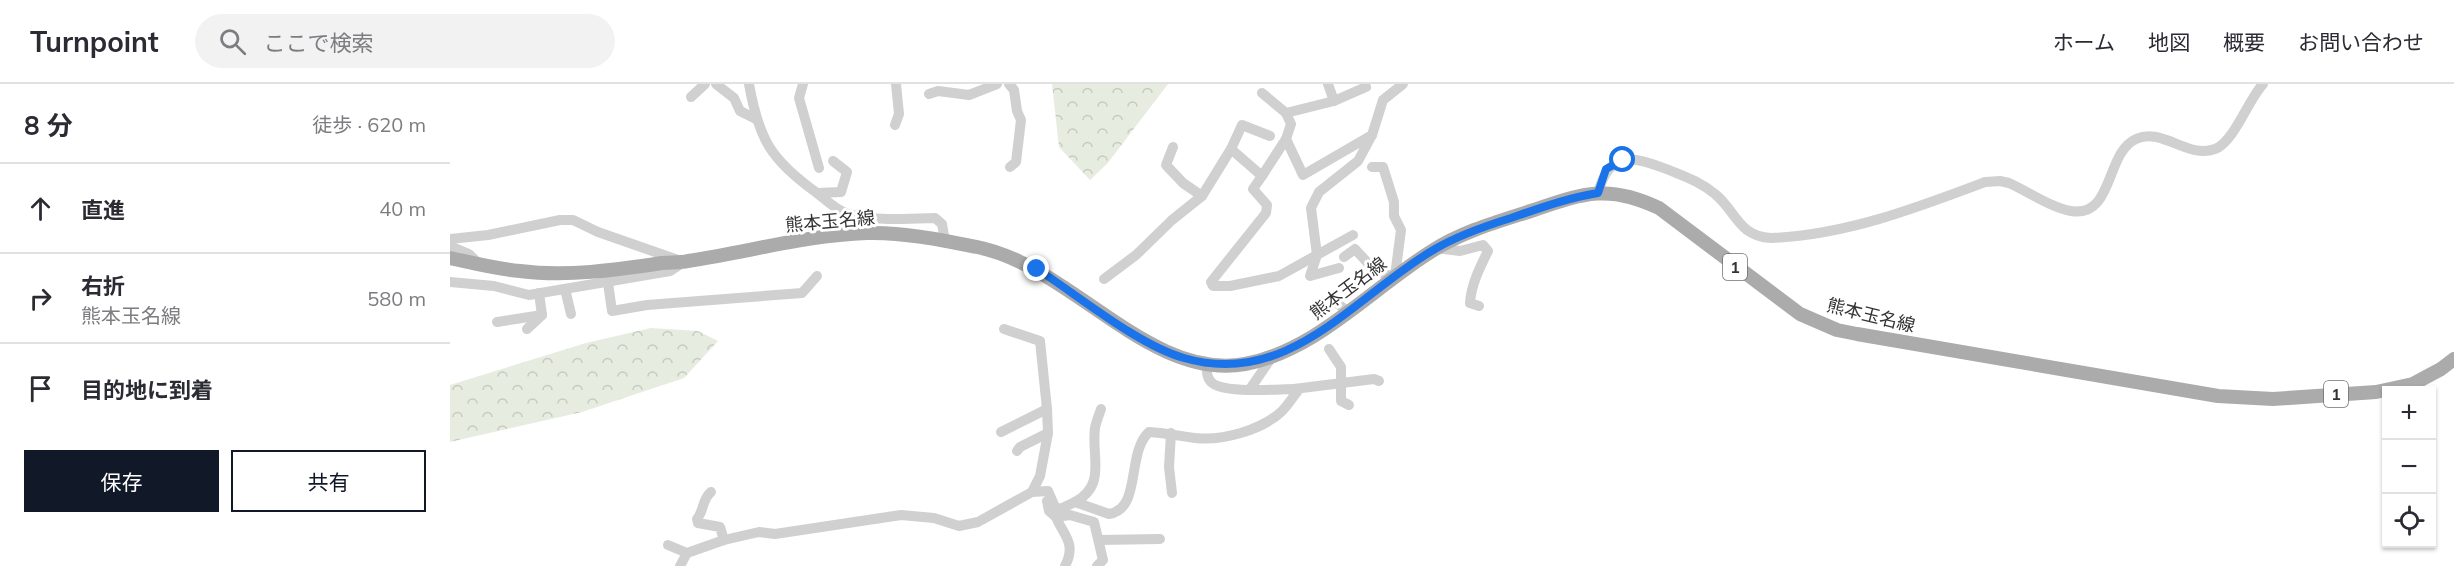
<!DOCTYPE html>
<html lang="ja">
<head>
<meta charset="utf-8">
<style>
  :root { --surface:#fff; --page:#f2f2f3; --text:#2b2b33; --muted:#7c7c81; --line:#e1e1e2; --accent:#111827 }
  body { margin:0; font-family:Mulish,"Noto Sans JP",sans-serif; background:var(--page); color:var(--text) }
  .controls { position:absolute; right:18px; bottom:18px; display:grid; overflow:hidden; border-radius:0px; box-shadow:0 2px 4px #0004 }
  .controls button { width:54px; height:54px; display:grid; place-items:center; padding:0; border:0; border-bottom:2px solid var(--line); background:var(--surface); color:var(--text); font:30px sans-serif }
  .stop { position:absolute; width:18px; height:18px; margin:-14px; border:4px solid #1a73e8; border-radius:50%; background:#fff }
  .stop.end { background:#1a73e8; border-color:#fff; box-shadow:0 2px 6px #0008 }
  .list { margin:0; padding:0; list-style:none }
  h2 { display:flex; justify-content:space-between; align-items:center; height:78px; margin:0; padding:0 24px; font-size:26px }
  h2 small { font-size:20px; font-weight:400; color:var(--muted) }
  .list li { display:grid; grid-template-columns:39px 1fr auto; gap:18px; align-items:center; box-sizing:border-box; height:90px; padding:0 24px; border-top:2px solid var(--line) }
  .list b { display:block; font-size:22px; white-space:nowrap }
  .list p { margin:0; font-size:20px; white-space:nowrap; color:var(--muted) }
  .list em { font-size:20px; font-style:normal; color:var(--muted) }
  .actions { display:flex; gap:12px; padding:18px 24px }
  .actions a { flex:1; padding:14px 0; border:2px solid var(--accent); border-radius:0px; text-align:center; font-size:21px; color:var(--accent) }
  .actions .main { background:var(--accent); color:#fff }
  .icon { flex:none; width:33px; height:33px; fill:none; stroke:currentColor; stroke-width:2; stroke-linecap:round; stroke-linejoin:round }
  .map { position:relative; flex:none; width:2004px; height:482px; overflow:hidden }
  header { display:flex; align-items:center; gap:36px; box-sizing:border-box; height:84px; padding:0 30px; background:var(--surface); border-bottom:2px solid var(--line) }
  header strong { font-size:28px }
  nav { display:flex; gap:33px; margin-inline-start:auto; font-size:21px }
  .search { width:420px; height:54px; background:var(--page); display:flex; align-items:center; gap:15px; box-sizing:border-box; padding:0 21px; border-radius:33px; color:var(--muted); font-size:22px }
  main { display:flex }
  aside { flex:1; background:var(--surface) }
  .map>svg:first-child { display:block }
</style>
</head>
<body>
<header>
<strong>Turnpoint</strong>
<div class="search"><svg class="icon" aria-label="search" viewBox="0 0 24 24"><circle cx="10" cy="10" r="6"/><path d="M15 15l6 6"/></svg>ここで検索</div>
<nav><a>ホーム</a><a>地図</a><a>概要</a><a>お問い合わせ</a></nav>
</header>
<main>
<aside>
<h2>8 分<small>徒歩 · 620 m</small></h2>
<ul class="list">
<li><svg class="icon" aria-label="ahead" viewBox="0 0 24 24"><path d="M12 20V5M6 11l6-6 6 6"/></svg><div><b>直進</b></div><em>40 m</em></li>
<li><svg class="icon" aria-label="right" viewBox="0 0 24 24"><path d="M7 20v-9h11M14 6l5 5-5 5"/></svg><div><b>右折</b><p>熊本玉名線</p></div><em>580 m</em></li>
<li><svg class="icon" aria-label="arrive" viewBox="0 0 24 24"><path d="M6 21V4h12l-3 4 3 4H6"/></svg><div><b>目的地に到着</b></div></li>
</ul>
<div class="actions"><a class="main">保存</a><a>共有</a></div>
</aside>
<div class="map">
<svg width="2004" height="482" viewBox="0 0 2004 482">
  <defs>
    <pattern id="forest-crowns" width="20" height="18" patternUnits="userSpaceOnUse" patternTransform="scale(1.5)"><rect width="20" height="18" fill="#e6ecdf"/><path d="M2 6a3 3 0 1 1 6 0M12 15a3 3 0 1 1 6 0" fill="none" stroke="#c6cbc0"/></pattern>
  </defs>
  <rect width="100%" height="100%" fill="#fff"/>
  <g fill="url(#forest-crowns)">
    <path d="M 602,0 L 718,0 L 657,80 L 640,96 L 609,63 Z"/>
    <path d="M 201,244 L 248,247 L 268,257 L 234,294 L 132,328 L 0,358 L 0,301 L 136,259 Z"/>
  </g>
  <g fill="none" stroke-linecap="round" stroke-linejoin="round">
    <g stroke="#d0d0d0" stroke-width="10">
      <path d="M 266,0 L 284,14 L 290,27 L 306,35"/>
      <path d="M 299,0 C 309,56 321,76 367,109 C 376,116 387,127 398,130 C 426,137 457,135 485,134 L 492,140 L 495,157"/>
      <path d="M 353,0 L 349,14 L 369,84"/>
      <path d="M 559,0 L 564,6 L 567,27 L 571,36 L 566,78 L 560,83"/>
      <path d="M 878,0 L 884,17"/>
      <path d="M 812,9 L 836,29 L 841,40 L 836,55"/>
      <path d="M 479,10 L 488,7 L 519,11 L 547,0"/>
      <path d="M 241,13 L 255,0"/>
      <path d="M 836,29 L 884,17 L 916,3 L 915,0"/>
      <path d="M 445,41 L 449,30 L 446,0"/>
      <path d="M 723,63 L 716,81 L 733,99 L 752,112"/>
      <path d="M 781,65 L 812,92 L 803,105 L 817,121 L 816,129 L 761,198 L 763,202 L 780,202 L 829,192 L 903,151"/>
      <path d="M 812,92 L 836,55 L 853,91 L 922,51 L 933,16 L 953,0"/>
      <path d="M 367,109 L 391,108 L 397,88 L 383,77"/>
      <path d="M 1148,109 C 1160,64 1184,73 1219,86 C 1236,93 1251,98 1265,110 C 1286,127 1288,152 1321,154 C 1396,151 1466,124 1535,98 L 1550,97 L 1559,99 C 1579,108 1600,123 1621,127 C 1664,134 1655,69 1686,55 C 1713,43 1737,75 1765,65 C 1784,58 1798,16 1813,0"/>
      <path d="M 0,155 L 38,151 L 110,136 L 123,136 L 148,148 L 231,177"/>
      <path d="M 0,162 L 19,170 L 29,180"/>
      <path d="M 986,164 L 1010,167 L 1033,161 L 1038,167 C 1030,183 1021,201 1020,219 L 1029,222"/>
      <path d="M 894,173 L 905,165 L 926,188 L 945,192 L 951,146 L 944,132 L 944,118 L 933,83 L 922,83"/>
      <path d="M 889,184 L 860,192 L 867,171 L 861,124 L 869,108 L 908,77 L 922,51"/>
      <path d="M 654,195 L 686,171 L 722,136 L 752,112 L 781,65 L 792,41 L 820,52"/>
      <path d="M 0,198 L 44,202 L 79,211 L 220,187 L 234,178"/>
      <path d="M 158,199 L 162,227 L 197,221 L 352,209 L 367,192"/>
      <path d="M 115,205 L 121,230"/>
      <path d="M 871,222 L 883,216 L 897,227"/>
      <path d="M 47,238 L 92,231"/>
      <path d="M 77,245 L 92,231 L 89,209"/>
      <path d="M 554,245 L 590,257 L 597,325"/>
      <path d="M 879,265 L 891,283 L 891,317 L 899,321"/>
      <path d="M 800,305 L 822,273"/>
      <path d="M 844,305 L 924,295 L 929,297"/>
      <path d="M 551,348 L 597,325 L 598,349"/>
      <path d="M 721,349 L 719,383 L 722,409"/>
      <path d="M 567,367 L 570,363 L 598,349 L 590,392 L 582,408 L 598,407 L 605,423 L 610,425 L 625,418 L 659,430 C 692,425 676,369 699,348 C 715,349 730,352 745,354 C 773,357 812,346 832,327 C 838,321 842,314 847,308 L 844,305 C 827,305 773,310 761,298 C 756,292 757,287 757,280"/>
      <path d="M 261,408 C 252,415 254,427 247,435 L 248,439 L 270,443 L 274,456 L 309,448 L 325,450 L 451,431 L 484,434 L 509,442 L 528,438 L 582,408"/>
      <path d="M 597,417 L 599,427 L 606,433 L 620,431 L 644,438 L 653,476 L 647,482"/>
      <path d="M 625,418 C 657,401 641,372 645,344 C 646,338 649,331 651,325"/>
      <path d="M 606,433 C 613,451 627,459 615,482"/>
      <path d="M 649,456 L 710,455"/>
      <path d="M 218,461 L 237,469 L 274,456"/>
      <path d="M 230,482 L 237,469"/>
    </g>
    <path stroke="#ababab" stroke-width="14" d="M 0,174 C 23,179 46,185 70,187 C 117,193 165,186 212,179 C 221,178 230,179 238,177 C 298,168 357,151 417,149 C 453,148 492,156 527,163 C 620,181 699,297 795,280 C 866,267 922,204 982,167 C 1013,147 1050,137 1084,126 C 1134,109 1159,100 1209,124 L 1350,230 L 1387,246 L 1407,250 L 1768,312 L 1823,315 L 1926,308 L 1963,300 L 1991,285 L 2004,275"/>
  </g>
  <g fill="none" stroke-linecap="round" stroke-linejoin="round">
    <path stroke="#1a73e8" stroke-width="8" d="M 587,185 C 629,212 688,261 734,274 C 839,305 904,212 985,165 C 1009,151 1035,142 1061,134 C 1090,124 1117,114 1148,109 L 1156,85 L 1173,76"/>
  </g>
  <g text-anchor="middle" dominant-baseline="central" stroke-width="6" stroke-linejoin="round" paint-order="stroke">
    <g fill="#fff" stroke="#707070" stroke-width="1.5">
      <rect x="1273" y="170" width="24" height="26" rx="4.5"/>
      <rect x="1874" y="297" width="24" height="26" rx="4.5"/>
    </g>
    <g font-size="16" font-weight="bold" fill="#333">
      <text x="1285" y="183">1</text>
      <text x="1886" y="310">1</text>
    </g>
    <g font-size="18" fill="#333" stroke="#fff">
      <text transform="translate(380 137) rotate(-5)">熊本玉名線</text>
      <text transform="translate(898 204) rotate(-37)">熊本玉名線</text>
      <text transform="translate(1421 231) rotate(14)">熊本玉名線</text>
    </g>
  </g>
</svg>
<div class="controls">
<button>+</button>
<button>−</button>
<button><svg class="icon" aria-label="locate" viewBox="0 0 24 24"><circle cx="12" cy="12" r="6"/><path d="M12 2v4M12 18v4M2 12h4M18 12h4"/></svg></button>
</div>
<div class="stop" style="left:1173px;top:76px"></div>
<div class="stop end" style="left:587px;top:185px"></div>
</div>
</main>
</body>
</html>
